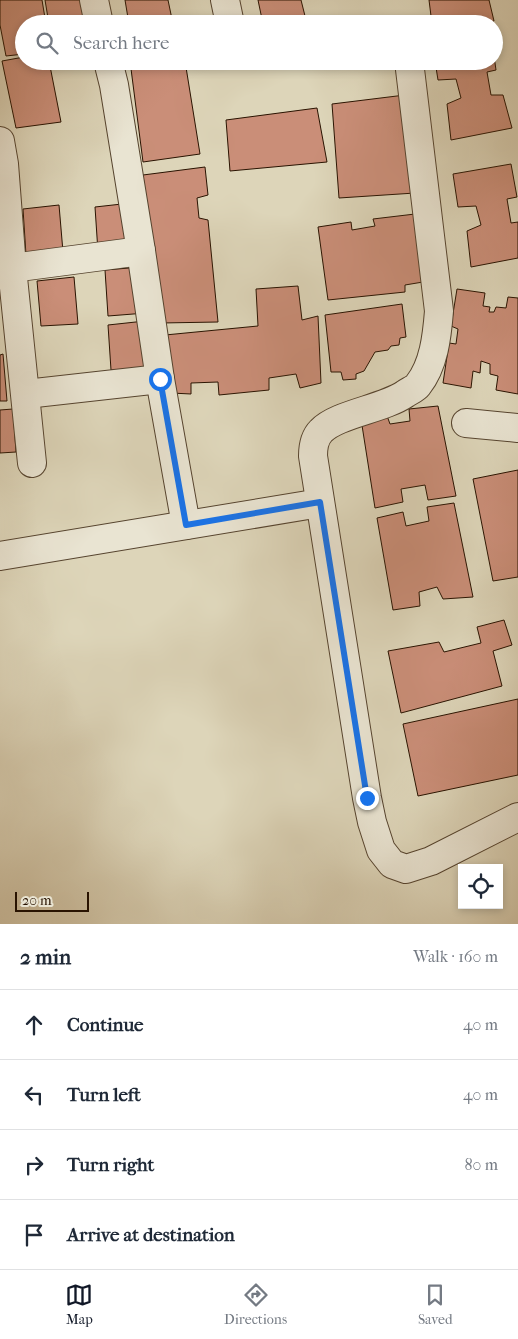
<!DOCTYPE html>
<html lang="en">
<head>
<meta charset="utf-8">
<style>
  :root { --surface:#fff; --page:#f2f2f3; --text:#1f2937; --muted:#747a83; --line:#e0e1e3; --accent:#111827 }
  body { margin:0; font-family:"IM FELL French Canon",serif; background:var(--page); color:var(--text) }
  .controls { position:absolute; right:15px; bottom:15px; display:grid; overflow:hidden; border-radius:0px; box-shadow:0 2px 8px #0003 }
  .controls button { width:45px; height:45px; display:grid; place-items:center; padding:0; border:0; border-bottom:1px solid var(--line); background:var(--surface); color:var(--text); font:25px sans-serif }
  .scale { position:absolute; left:15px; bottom:12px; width:74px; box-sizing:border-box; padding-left:5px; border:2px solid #291301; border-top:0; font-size:14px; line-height:18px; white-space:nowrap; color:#291301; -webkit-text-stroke:4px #e9e4d2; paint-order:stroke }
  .stop { position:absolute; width:15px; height:15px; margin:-11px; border:4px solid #1a73e8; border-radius:50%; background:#fff }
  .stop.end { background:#1a73e8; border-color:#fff; box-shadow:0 1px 5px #0008 }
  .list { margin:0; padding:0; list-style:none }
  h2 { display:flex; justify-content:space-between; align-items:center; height:65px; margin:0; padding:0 20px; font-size:21px }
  h2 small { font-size:16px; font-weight:400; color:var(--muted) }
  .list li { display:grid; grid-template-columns:32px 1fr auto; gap:15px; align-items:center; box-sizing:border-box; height:70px; padding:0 20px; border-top:1px solid var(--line) }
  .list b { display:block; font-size:19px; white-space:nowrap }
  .list em { font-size:16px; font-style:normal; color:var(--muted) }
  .icon { flex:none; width:28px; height:28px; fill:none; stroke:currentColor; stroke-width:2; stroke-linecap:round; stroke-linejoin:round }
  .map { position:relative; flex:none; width:518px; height:924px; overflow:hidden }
  .search { position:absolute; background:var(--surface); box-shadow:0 2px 8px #0003; left:15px; right:15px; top:15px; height:55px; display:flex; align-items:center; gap:12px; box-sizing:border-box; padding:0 18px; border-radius:28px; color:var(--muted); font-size:19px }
  .sheet { height:345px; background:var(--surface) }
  nav { display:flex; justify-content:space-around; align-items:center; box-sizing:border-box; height:70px; border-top:1px solid var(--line); background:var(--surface); font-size:14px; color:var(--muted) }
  nav a { display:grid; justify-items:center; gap:2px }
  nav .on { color:var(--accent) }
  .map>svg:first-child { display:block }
</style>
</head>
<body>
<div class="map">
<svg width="518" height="924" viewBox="0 0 518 924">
  <rect width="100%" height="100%" fill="#ddd5b9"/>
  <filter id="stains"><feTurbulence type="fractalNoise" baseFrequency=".004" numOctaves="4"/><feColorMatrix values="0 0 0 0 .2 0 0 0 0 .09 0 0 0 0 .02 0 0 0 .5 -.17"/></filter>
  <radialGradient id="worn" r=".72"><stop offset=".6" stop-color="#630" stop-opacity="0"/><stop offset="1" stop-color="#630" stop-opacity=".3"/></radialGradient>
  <g fill="#ca8e78" stroke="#291301">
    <path d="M 0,0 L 42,0 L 46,24 L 24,24 L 24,54 L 6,56 L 0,25 Z"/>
    <path d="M 45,0 L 91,0 L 96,24 L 49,24 Z"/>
    <path d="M 125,0 L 168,0 L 173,24 L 129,24 Z"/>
    <path d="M 258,0 L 301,0 L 307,24 L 263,24 Z"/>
    <path d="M 429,0 L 489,0 L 494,21 L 480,24 L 432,24 Z"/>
    <path d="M 494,56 L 496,70 L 487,72 L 491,95 L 503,95 L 512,128 L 451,140 L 447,104 L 461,98 L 456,79 L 438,80 L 435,61 L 494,61 Z"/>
    <path d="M 24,57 L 24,61 L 49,61 L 61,122 L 16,128 L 2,61 Z"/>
    <path d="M 130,61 L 185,61 L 200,154 L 143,162 Z"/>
    <path d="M 405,95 L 415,193 L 339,198 L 332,104 Z"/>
    <path d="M 317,108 L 327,162 L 230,171 L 226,120 Z"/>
    <path d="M 511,164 L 517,197 L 507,199 L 511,223 L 518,222 L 518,258 L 471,267 L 467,231 L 481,225 L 476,206 L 458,207 L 453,174 Z"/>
    <path d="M 205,167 L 208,195 L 197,198 L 199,218 L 208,220 L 218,322 L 161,323 L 143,175 Z"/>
    <path d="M 131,203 L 136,250 L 98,252 L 95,207 Z"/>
    <path d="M 59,205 L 63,252 L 26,255 L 23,209 Z"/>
    <path d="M 415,214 L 423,282 L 405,285 L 405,292 L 328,300 L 318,227 L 351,222 L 352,230 L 375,226 L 373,219 Z"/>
    <path d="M 141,267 L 146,313 L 108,316 L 105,270 Z"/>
    <path d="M 74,277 L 78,324 L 41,326 L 37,281 Z"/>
    <path d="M 298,286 L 302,320 L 318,316 L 321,383 L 300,388 L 296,374 L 269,378 L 269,390 L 219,395 L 218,382 L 191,383 L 191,394 L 171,393 L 165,335 L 258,326 L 256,289 Z"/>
    <path d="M 457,289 L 485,293 L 483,306 L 490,307 L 489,312 L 494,312 L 496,307 L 506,308 L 508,297 L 518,298 L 518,394 L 496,390 L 498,376 L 490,374 L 490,364 L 481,361 L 480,373 L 473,371 L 471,388 L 443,383 L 449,343 L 456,344 L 458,329 L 451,326 Z"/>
    <path d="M 402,304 L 406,337 L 400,338 L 399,345 L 391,346 L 388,350 L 375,352 L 364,371 L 356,374 L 356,379 L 343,380 L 341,372 L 331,372 L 325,315 Z"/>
    <path d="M 145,321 L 149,368 L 111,370 L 108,325 Z"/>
    <path d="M 3,354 L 7,401 L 0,401 L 0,355 Z"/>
    <path d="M 438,406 L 456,496 L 428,500 L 425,485 L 401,489 L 403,502 L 375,508 L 361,419 L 386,413 L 390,424 L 410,421 L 409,409 Z"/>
    <path d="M 13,409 L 16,452 L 0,453 L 0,410 Z"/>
    <path d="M 518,470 L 518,577 L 493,581 L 473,479 Z"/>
    <path d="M 454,503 L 473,597 L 443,599 L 437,587 L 419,592 L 420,606 L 393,610 L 377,518 L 403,512 L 406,526 L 429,521 L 427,507 Z"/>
    <path d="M 504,620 L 512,645 L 493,651 L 502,686 L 401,713 L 388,651 L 439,642 L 444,652 L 481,643 L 477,627 Z"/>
    <path d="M 518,699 L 518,775 L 418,796 L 403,724 Z"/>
  </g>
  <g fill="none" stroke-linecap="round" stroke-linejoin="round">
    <defs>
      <g id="minor">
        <path d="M 94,0 L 99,24"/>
        <path d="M 225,0 L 230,24"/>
        <path d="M 108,61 L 114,85 L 141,251 L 160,379 L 186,525"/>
        <path d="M 409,61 L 439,311 C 437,336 434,365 418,385 C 415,389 409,391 405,394 C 383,409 337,414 321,431 C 314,438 313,447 313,456 L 367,798 L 372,822 L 381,850 L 392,864 L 406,869 L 431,861 L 518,817"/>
        <path d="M 0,141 L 4,164 L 12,268 L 32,463"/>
        <path d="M 12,268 L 141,251"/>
        <path d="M 26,394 L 160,379"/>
        <path d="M 466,423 L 518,428"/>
        <path d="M 0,556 L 320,503"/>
      </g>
    </defs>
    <use href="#minor" stroke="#56442f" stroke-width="30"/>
    <use href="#minor" stroke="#e9e4d2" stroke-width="28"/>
  </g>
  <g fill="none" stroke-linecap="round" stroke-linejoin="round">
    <path stroke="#1a73e8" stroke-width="6" d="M 160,379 L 186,525 L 320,502 L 367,798"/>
  </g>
  <rect width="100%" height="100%" filter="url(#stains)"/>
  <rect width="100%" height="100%" fill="url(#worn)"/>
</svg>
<div class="controls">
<button><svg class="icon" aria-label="locate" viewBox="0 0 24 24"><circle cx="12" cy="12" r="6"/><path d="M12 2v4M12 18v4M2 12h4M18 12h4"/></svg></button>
</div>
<div class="scale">20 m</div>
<div class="stop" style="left:160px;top:379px"></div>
<div class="stop end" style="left:367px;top:798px"></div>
<div class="search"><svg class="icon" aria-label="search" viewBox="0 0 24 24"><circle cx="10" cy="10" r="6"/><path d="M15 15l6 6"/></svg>Search here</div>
</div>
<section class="sheet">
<h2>2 min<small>Walk · 160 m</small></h2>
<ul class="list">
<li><svg class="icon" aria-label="ahead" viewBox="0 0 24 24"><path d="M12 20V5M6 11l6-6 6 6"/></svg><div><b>Continue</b></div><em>40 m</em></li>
<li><svg class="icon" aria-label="left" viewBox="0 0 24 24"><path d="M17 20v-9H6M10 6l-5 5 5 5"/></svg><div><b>Turn left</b></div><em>40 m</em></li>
<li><svg class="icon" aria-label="right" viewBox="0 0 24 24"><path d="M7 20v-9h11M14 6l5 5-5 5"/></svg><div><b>Turn right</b></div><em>80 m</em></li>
<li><svg class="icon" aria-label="arrive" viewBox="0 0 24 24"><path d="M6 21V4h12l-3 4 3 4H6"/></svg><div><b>Arrive at destination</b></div></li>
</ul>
</section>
<nav>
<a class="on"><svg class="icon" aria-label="map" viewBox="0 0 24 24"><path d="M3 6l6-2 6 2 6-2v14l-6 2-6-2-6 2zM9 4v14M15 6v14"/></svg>Map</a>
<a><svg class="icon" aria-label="directions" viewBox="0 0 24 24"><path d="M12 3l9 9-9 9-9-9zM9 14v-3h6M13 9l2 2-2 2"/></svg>Directions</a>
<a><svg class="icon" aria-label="saved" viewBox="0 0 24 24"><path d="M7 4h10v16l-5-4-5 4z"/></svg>Saved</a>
</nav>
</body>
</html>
